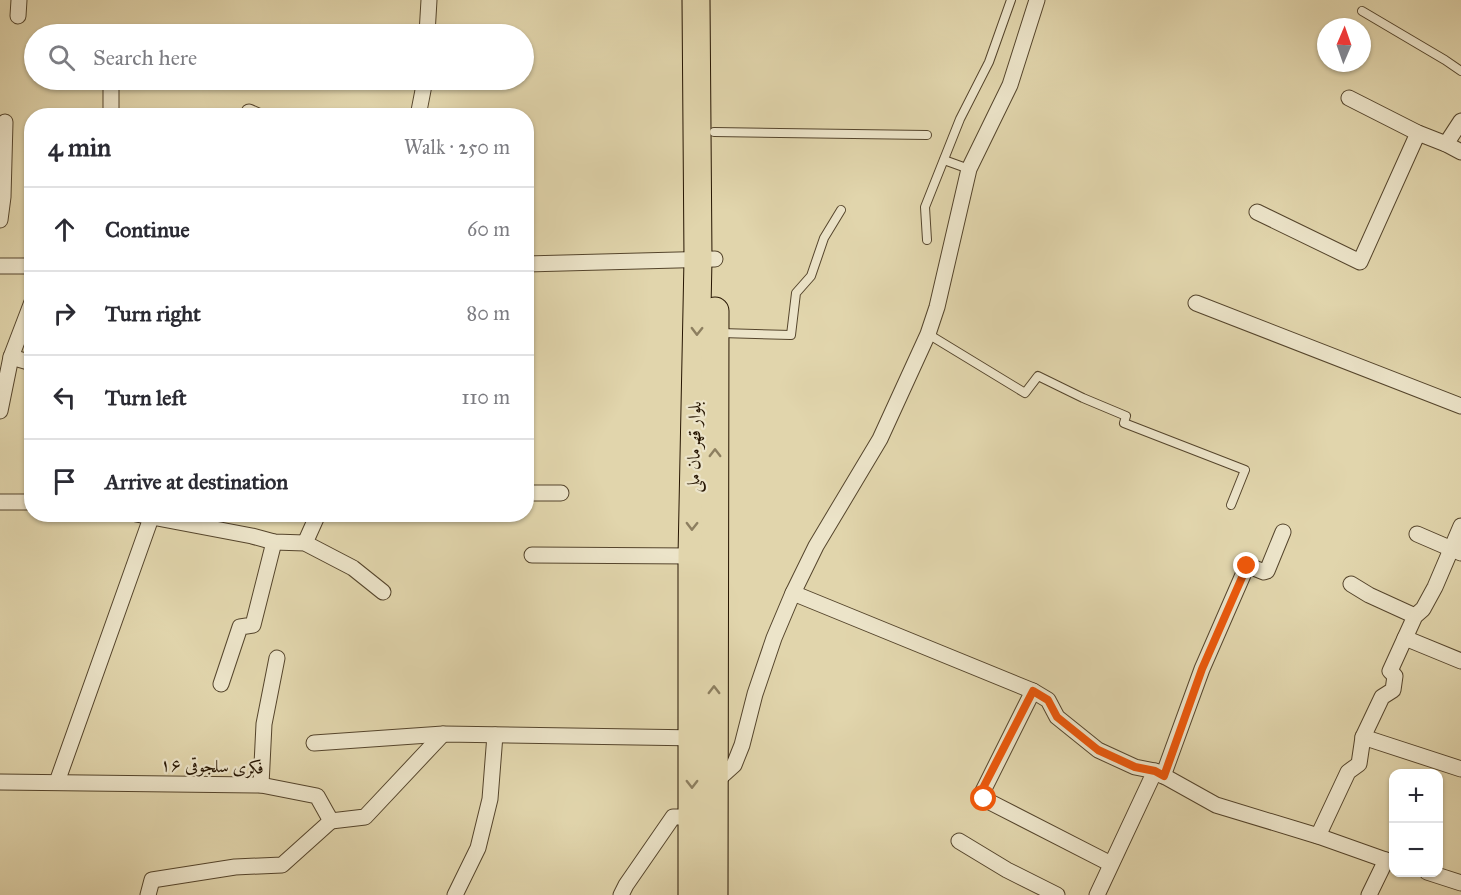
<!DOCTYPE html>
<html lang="en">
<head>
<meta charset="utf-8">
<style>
  :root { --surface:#fff; --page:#f7f7f7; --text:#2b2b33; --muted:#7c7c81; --line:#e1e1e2 }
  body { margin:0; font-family:"IM FELL Great Primer",Amiri,serif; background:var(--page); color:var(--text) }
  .controls { position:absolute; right:18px; bottom:18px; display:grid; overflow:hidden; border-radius:12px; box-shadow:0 2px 4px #0004 }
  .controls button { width:54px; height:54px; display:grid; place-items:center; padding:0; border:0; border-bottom:2px solid var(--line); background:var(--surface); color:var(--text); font:30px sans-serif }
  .compass { position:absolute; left:1317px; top:18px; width:54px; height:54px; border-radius:50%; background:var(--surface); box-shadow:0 2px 4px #0004; rotate:2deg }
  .stop { position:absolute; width:18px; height:18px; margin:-14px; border:4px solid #ea580c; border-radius:50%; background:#fff }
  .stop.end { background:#ea580c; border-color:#fff; box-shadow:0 2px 6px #0008 }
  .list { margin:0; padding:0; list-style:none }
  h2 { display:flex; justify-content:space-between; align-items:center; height:78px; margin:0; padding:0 24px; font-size:26px }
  h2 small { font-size:20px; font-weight:400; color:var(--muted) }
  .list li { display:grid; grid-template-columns:39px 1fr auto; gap:18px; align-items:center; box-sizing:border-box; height:84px; padding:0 24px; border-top:2px solid var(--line) }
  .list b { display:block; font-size:22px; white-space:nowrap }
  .list em { font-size:20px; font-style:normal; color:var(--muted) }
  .icon { flex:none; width:33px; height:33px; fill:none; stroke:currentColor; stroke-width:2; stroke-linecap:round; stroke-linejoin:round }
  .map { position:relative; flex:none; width:1461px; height:895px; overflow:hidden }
  .search { position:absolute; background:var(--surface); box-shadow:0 2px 4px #0004; left:24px; top:24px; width:510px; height:66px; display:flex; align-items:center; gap:15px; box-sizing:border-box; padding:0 21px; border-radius:33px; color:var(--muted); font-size:22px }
  .panel { position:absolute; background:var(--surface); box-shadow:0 2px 4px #0004; left:24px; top:108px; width:510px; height:414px; border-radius:24px }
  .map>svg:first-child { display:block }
</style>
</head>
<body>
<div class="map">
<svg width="1461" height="895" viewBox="0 0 1461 895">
  <rect width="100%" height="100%" fill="#e1d5ac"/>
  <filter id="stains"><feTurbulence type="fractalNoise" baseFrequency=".00333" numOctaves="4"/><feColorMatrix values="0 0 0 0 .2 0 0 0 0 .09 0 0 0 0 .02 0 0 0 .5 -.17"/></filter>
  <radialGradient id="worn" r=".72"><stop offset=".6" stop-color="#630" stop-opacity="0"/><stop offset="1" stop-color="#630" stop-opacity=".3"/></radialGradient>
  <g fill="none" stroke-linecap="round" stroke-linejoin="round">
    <defs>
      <g id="lane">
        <path d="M 1362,11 L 1445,60 L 1461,71"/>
        <path d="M 714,132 L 927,135"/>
        <path d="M 944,160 L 969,169"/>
        <path d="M 927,240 L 925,207 L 960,119 L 989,62 L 1011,0"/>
        <path d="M 721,333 L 791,335 L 796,293 L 811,276 L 824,238 L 841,210"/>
        <path d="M 928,334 L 1025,393 L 1038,376 L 1083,398 L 1126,416 L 1124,423 L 1245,470 L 1231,505"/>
      </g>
      <g id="street">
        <path d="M 18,16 L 19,0"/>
        <path d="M 427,34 L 429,0"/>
        <path d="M 111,80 L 111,116"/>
        <path d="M 1349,98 L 1418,133 L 1446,144 L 1461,152"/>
        <path d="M 249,112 L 258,116"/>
        <path d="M 418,116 L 425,80"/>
        <path d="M 1446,144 L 1461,121"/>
        <path d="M 1257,212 L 1360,262 L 1418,133"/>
        <path d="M 0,220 L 3,197 L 5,122"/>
        <path d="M 526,264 L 715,259"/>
        <path d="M 0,266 L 32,266"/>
        <path d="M 1196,303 L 1461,406"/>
        <path d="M 11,357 L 32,363"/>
        <path d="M 0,411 L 11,357 L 32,302"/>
        <path d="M 526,493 L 561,493"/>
        <path d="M 0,502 L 32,502"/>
        <path d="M 136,514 L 252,536 L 274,542 L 305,543 L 353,568 L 383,592"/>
        <path d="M 1417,534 L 1461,553"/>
        <path d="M 305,543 L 318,514"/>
        <path d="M 532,555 L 692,556"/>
        <path d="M 1351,584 L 1369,595 L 1415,616"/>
        <path d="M 793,593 L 1033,691 L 1048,700 L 1057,717 L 1098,750 L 1135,767 L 1155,771 L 1216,805 L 1318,836 L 1394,863"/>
        <path d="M 1405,638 L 1461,661"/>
        <path d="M 221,684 L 240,627 L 253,625 L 274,542"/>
        <path d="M 1033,691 L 981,795 L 984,799 L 1111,864"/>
        <path d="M 1363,737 L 1461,769"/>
        <path d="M 314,743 L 443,734 L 699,738"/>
        <path d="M 1163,776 L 1202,669 L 1246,568 L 1249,566 L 1264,572 L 1267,571 L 1283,532"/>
        <path d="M 0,782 L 261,785 L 317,796 L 331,821 L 365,817 L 443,734"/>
        <path d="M 57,782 L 151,518"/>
        <path d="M 714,783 L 734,765 L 742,745 L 755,694 L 774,638 L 793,593 L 816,546 L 880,439 L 928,334 L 937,307 L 969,169 L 1010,85 L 1037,0"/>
        <path d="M 261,785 L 264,724 L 277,658"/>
        <path d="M 1318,836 L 1348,772 L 1359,764 L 1363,737 L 1382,697 L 1393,690 L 1395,676 L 1390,671 L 1415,616 L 1423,609 L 1435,587 L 1461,526"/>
        <path d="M 959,841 L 1007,870 L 1057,895"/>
        <path d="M 1427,872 L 1461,883"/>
        <path d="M 148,895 L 152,880 L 235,867 L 282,865 L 331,821"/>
        <path d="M 455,895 L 478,848 L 490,799 L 495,735"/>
        <path d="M 621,895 L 626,885 L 673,817 L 692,817"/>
        <path d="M 1097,895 L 1155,771"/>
        <path d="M 1369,895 L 1386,860"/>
      </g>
      <g id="highway">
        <path d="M 692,895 L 692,556 L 698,259 L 696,0"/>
        <path d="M 714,895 L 715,311"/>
      </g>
    </defs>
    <use href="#lane" stroke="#55452c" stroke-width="10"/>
    <use href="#street" stroke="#55452c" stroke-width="17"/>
    <use href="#highway" stroke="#261502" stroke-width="29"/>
    <use href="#lane" stroke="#ece4c9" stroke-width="8"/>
    <use href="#street" stroke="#ece4c9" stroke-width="15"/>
    <use href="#highway" stroke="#e1d5ac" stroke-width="27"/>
  </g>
  <defs><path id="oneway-chevron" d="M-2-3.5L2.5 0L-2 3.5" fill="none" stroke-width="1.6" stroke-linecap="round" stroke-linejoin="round" transform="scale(1.5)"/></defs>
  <g stroke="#8d7f60">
    <use href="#oneway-chevron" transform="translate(697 331) rotate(91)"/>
    <use href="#oneway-chevron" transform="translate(715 453) rotate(-90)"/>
    <use href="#oneway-chevron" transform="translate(692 526) rotate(91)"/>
    <use href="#oneway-chevron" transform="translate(714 690) rotate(-90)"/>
    <use href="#oneway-chevron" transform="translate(692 784) rotate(90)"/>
  </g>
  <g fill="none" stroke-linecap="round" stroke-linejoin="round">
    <path stroke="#ea580c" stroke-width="8" d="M 984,799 L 981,795 L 982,790 L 1033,691 L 1048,700 L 1057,717 L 1098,750 L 1135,767 L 1155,771 L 1164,776 L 1202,669 L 1247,566"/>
  </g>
  <g text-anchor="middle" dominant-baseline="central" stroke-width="4.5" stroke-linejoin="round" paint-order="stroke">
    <g font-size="18" fill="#261502" stroke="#ece4c9">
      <text transform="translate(694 447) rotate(-89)">بلوار قهرمان ملی</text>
      <text transform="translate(212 766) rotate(2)">فکری سلجوقی ۱۶</text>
    </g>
  </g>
  <rect width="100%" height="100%" filter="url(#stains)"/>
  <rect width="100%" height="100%" fill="url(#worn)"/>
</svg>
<div class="controls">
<button>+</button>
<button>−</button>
</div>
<svg class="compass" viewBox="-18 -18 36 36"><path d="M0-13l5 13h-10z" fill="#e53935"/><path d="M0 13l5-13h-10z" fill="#7c7c81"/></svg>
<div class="stop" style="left:984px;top:799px"></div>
<div class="stop end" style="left:1247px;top:566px"></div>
<div class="search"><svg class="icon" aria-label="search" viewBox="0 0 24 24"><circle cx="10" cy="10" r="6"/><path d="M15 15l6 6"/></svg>Search here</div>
<section class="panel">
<h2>4 min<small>Walk · 250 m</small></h2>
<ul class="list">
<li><svg class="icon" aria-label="ahead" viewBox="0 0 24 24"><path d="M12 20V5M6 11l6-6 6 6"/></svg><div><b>Continue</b></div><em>60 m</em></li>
<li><svg class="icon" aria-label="right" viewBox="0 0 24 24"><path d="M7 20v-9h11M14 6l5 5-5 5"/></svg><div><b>Turn right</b></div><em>80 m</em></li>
<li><svg class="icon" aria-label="left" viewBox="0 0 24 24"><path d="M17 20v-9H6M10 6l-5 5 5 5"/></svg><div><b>Turn left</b></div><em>110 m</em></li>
<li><svg class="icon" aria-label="arrive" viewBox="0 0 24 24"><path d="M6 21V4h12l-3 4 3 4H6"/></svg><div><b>Arrive at destination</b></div></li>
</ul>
</section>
</div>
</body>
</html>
